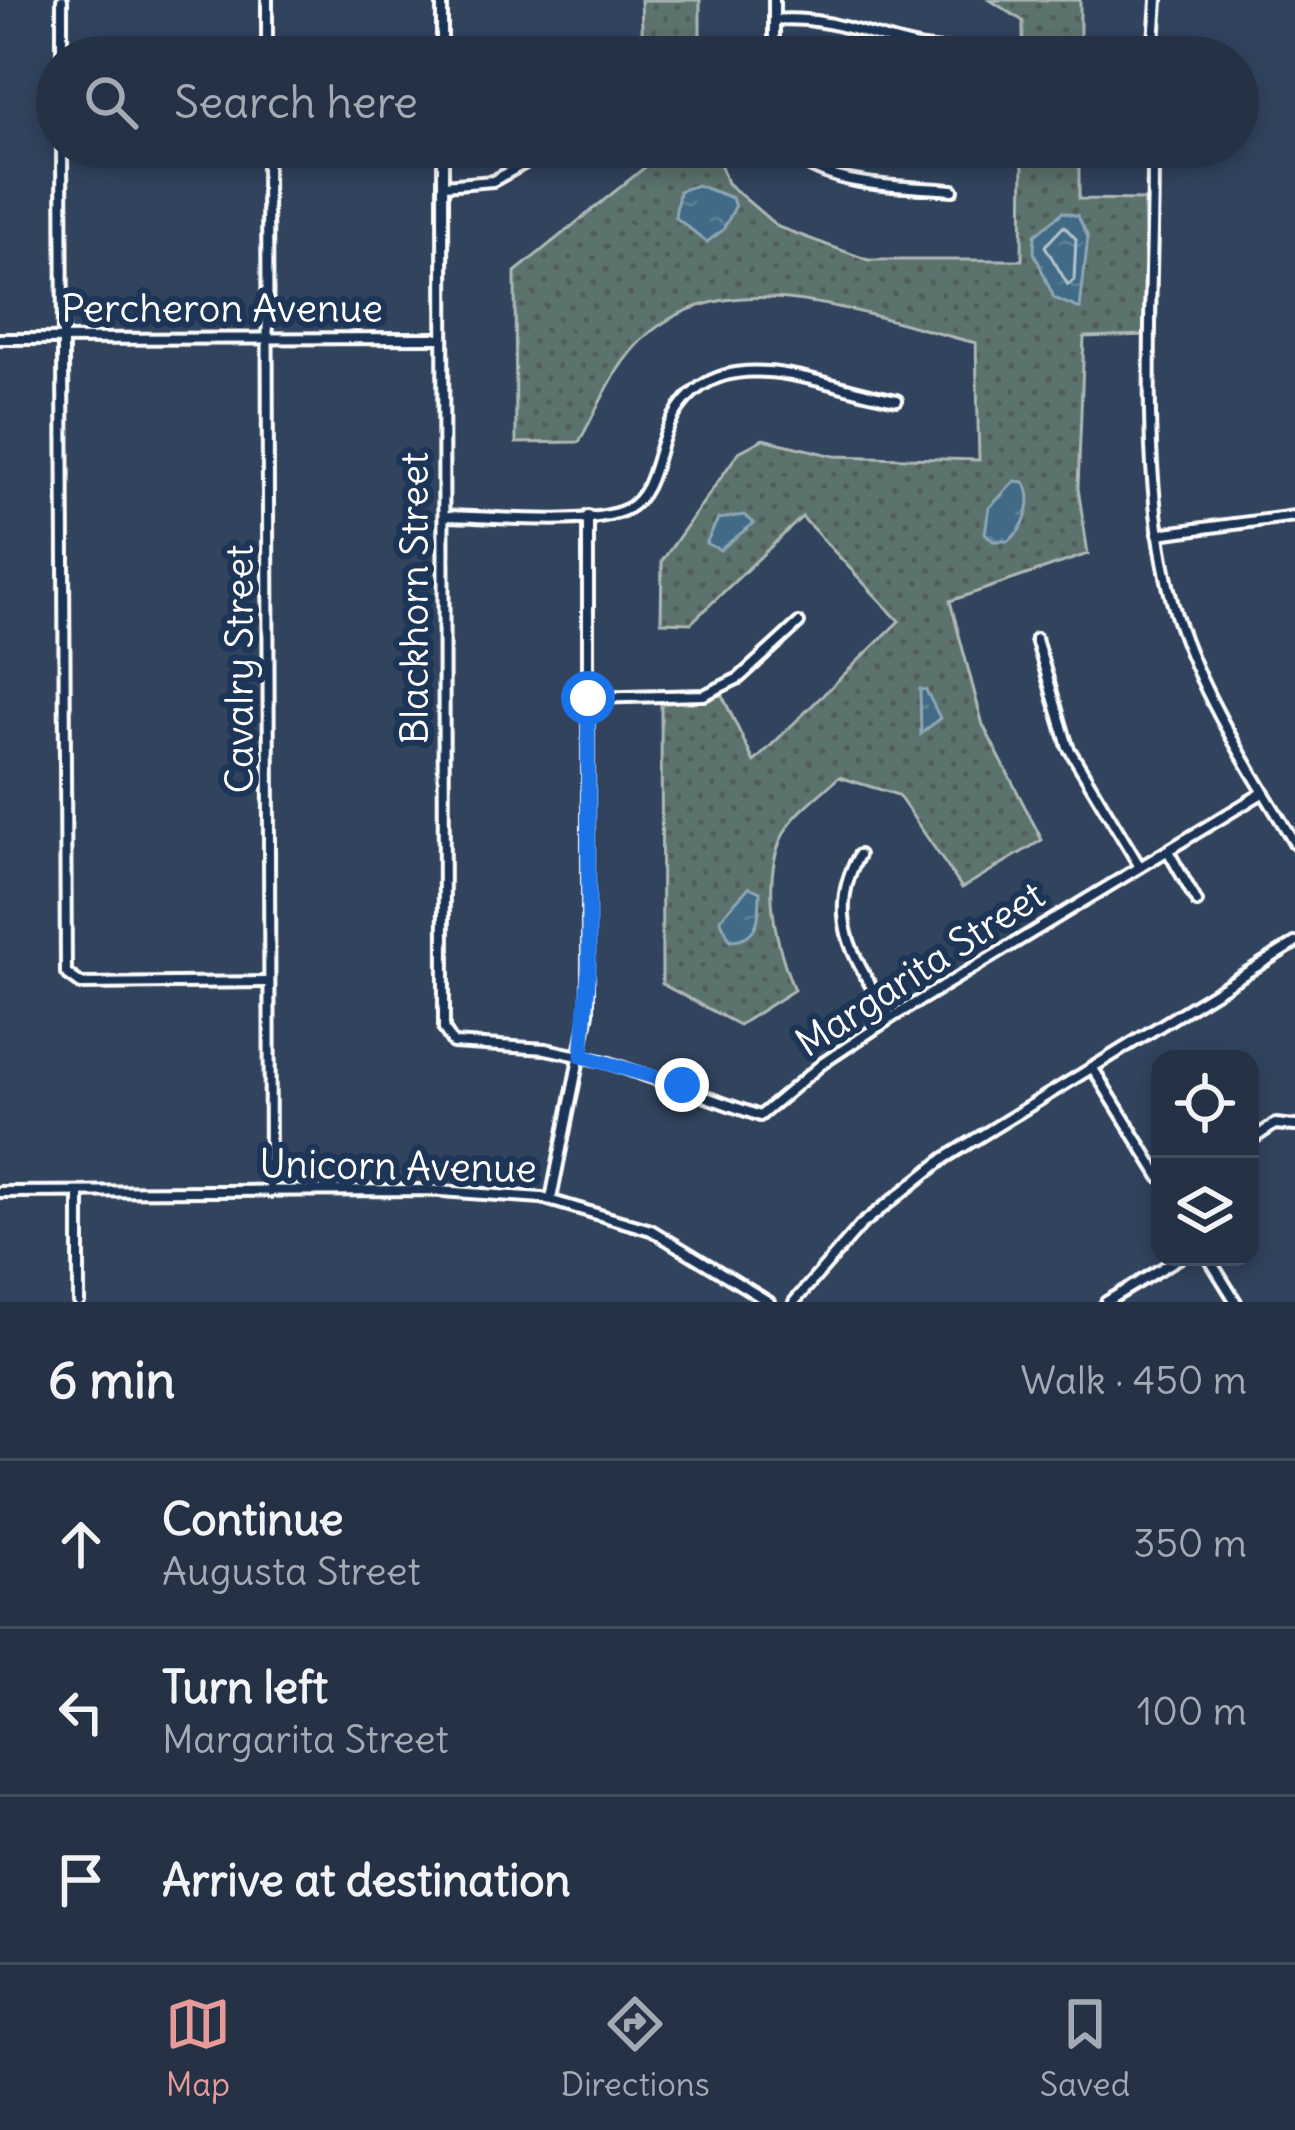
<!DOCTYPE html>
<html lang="en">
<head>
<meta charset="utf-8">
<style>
  :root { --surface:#253246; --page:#2d3a4d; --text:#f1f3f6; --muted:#a3aab3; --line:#424d5f; --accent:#e69b98 }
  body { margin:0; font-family:Delius,sans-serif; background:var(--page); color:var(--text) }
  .controls { position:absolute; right:36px; bottom:36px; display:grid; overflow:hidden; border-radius:24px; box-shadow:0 6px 18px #0003 }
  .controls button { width:108px; height:108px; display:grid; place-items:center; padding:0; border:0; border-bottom:3px solid var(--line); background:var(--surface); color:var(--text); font:60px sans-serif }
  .stop { position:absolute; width:36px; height:36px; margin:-27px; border:9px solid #1a73e8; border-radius:50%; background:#fff }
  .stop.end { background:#1a73e8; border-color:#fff; box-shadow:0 3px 12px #0008 }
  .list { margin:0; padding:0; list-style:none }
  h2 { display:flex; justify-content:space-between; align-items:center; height:156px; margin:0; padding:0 48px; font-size:51px }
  h2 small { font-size:39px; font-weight:400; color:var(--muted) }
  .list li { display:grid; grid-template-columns:78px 1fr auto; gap:36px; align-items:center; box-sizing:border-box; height:168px; padding:0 48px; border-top:3px solid var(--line) }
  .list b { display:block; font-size:45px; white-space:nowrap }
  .list p { margin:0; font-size:39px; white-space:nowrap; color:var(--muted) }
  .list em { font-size:39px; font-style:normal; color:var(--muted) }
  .icon { flex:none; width:66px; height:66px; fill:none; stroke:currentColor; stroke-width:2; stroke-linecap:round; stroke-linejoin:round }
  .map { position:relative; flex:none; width:1295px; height:1302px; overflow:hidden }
  .search { position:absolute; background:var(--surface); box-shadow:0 6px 18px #0003; left:36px; right:36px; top:36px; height:132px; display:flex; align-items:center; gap:30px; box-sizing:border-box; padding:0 42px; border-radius:66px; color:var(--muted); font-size:45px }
  .sheet { height:660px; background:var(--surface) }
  nav { display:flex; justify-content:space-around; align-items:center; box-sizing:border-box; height:168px; border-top:3px solid var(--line); background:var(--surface); font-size:33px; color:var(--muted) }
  nav a { display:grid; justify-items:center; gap:6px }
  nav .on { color:var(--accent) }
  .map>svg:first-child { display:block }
</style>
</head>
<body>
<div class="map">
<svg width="1295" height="1302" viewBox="0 0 1295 1302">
  <defs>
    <pattern id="grass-dots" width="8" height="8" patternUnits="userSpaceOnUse" patternTransform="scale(3)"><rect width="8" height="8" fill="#5c726d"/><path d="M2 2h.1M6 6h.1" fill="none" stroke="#525b59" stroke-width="1.8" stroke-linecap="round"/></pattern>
    <pattern id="water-ripples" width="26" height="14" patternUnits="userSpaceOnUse" patternTransform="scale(3)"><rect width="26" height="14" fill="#3f6a85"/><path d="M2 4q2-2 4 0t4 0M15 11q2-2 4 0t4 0" fill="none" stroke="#5c8097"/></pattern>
  </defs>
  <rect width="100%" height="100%" fill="#31435d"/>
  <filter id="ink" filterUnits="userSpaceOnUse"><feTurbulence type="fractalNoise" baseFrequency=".00833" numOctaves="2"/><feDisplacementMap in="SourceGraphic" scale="24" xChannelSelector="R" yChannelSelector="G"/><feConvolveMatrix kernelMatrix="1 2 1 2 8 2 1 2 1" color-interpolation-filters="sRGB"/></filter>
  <g filter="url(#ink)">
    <g fill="url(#grass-dots)" stroke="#aeb8b6" stroke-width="3">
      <path d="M 641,0 L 700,0 L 700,57 L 643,57 Z"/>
      <path d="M 990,0 L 1080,0 L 1080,57 L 1023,57 L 1023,21 Z"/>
      <path d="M 644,147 L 714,147 L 727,183 L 778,227 L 868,260 L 1022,260 L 1023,147 L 1079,147 L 1079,199 L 1144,200 L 1147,335 L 1084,337 L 1078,488 L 1088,554 L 950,601 L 983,725 L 1042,840 L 962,888 L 898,795 L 839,777 C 825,790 809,802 796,816 C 755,862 774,940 794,990 L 739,1025 L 662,984 L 661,704 L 722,695 L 754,762 L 899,621 L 802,517 L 691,623 L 661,622 L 662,561 L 739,452 L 763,439 L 834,456 L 979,460 L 976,343 C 872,319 722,252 635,347 C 612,372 596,412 579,442 L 516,443 L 515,272 L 644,168 Z"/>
    </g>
    <g fill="url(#water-ripples)" stroke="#8ca6b6" stroke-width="3">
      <path d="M 697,185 L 732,198 L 735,207 L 723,230 L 707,242 L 675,217 L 679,191 Z"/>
      <path d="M 1063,212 L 1078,216 L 1088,237 L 1080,309 L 1054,298 L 1034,252 L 1035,235 Z"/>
      <path d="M 1015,481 L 1024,482 C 1035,500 1026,529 1008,541 L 993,541 L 985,533 L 989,508 Z"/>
      <path d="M 744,515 L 754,523 L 720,550 L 706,543 L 718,519 Z"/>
      <path d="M 920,689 L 926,690 L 940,718 L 921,734 Z"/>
      <path d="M 749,887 L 760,892 C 760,916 759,940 730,940 L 720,919 Z"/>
    </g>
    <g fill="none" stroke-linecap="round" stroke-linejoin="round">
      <path stroke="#b2c3ce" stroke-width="3" d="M 1064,226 L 1076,239 L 1074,280 L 1068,285 L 1045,246 Z"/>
      <defs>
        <g id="minor">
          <path d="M 62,0 L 62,57"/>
          <path d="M 442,0 L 442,57"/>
          <path d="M 774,0 L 774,57"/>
          <path d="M 774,20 C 846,14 888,51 954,50"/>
          <path d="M 267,57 L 267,0"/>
          <path d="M 1153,57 L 1157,0"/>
          <path d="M 62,147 L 66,973 L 81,984 L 269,982"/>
          <path d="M 267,147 L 270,1192"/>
          <path d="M 443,147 L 444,1029 L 453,1043 L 546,1049 L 607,1062 L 760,1116 L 823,1063 L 891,1018 L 1264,792"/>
          <path d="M 784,147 C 826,190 899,185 953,190"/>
          <path d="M 1153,147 C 1154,288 1135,482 1176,615 C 1202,697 1251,771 1295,844"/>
          <path d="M 444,185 L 493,181 L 554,147"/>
          <path d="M 0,339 L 443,338"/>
          <path d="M 444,516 C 489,516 589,528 627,509 C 649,497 654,469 661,446 C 700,325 810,384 897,400"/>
          <path d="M 1158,534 L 1295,516"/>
          <path d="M 1036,639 L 1068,747 L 1140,867"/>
          <path d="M 588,698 L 704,695 L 739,678 L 799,623"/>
          <path d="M 1168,851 L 1197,902"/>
          <path d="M 859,855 C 823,919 857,963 891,1018"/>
          <path d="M 1092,1067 L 1160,1177"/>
          <path d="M 1250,1141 L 1275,1124 L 1295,1126"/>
          <path d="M 0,1192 L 426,1190 L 542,1198 L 651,1230 L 769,1302"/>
          <path d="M 79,1192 L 79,1302"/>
          <path d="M 551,1199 L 588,1013 L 588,516"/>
          <path d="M 1208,1257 L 1236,1302"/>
          <path d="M 794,1302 L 861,1225 L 945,1158 L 1295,943"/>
          <path d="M 1106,1302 L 1181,1257"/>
        </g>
      </defs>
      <use href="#minor" stroke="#fff" stroke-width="16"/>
      <use href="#minor" stroke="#1d3557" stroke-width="8"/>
    </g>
  </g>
  <g fill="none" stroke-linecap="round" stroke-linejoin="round" filter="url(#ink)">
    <path stroke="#1a73e8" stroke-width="15" d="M 588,698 L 589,969 L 582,1056 L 682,1085"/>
  </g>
  <g text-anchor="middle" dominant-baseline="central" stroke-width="12" stroke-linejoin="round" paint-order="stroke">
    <g font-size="39" fill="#fff" stroke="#1d3557">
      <text x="222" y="308">Percheron Avenue</text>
      <text transform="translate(414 598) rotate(-90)">Blackhorn Street</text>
      <text transform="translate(239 669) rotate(-90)">Cavalry Street</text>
      <text transform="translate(920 969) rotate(-33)">Margarita Street</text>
      <text transform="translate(398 1166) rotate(1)">Unicorn Avenue</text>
    </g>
  </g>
</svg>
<div class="controls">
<button><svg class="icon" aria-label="locate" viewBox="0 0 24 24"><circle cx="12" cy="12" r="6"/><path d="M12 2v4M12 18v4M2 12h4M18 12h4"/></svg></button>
<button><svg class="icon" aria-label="layers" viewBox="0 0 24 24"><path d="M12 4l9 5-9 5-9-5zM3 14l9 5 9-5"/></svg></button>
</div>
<div class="stop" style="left:588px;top:698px"></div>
<div class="stop end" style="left:682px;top:1085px"></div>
<div class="search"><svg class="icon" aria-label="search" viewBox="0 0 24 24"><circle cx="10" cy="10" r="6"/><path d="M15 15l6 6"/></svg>Search here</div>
</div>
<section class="sheet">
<h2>6 min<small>Walk · 450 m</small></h2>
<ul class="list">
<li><svg class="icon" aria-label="ahead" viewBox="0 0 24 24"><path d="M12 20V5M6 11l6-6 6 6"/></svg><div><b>Continue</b><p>Augusta Street</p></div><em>350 m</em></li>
<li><svg class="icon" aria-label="left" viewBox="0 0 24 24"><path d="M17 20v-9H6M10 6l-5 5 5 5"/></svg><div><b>Turn left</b><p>Margarita Street</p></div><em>100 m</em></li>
<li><svg class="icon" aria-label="arrive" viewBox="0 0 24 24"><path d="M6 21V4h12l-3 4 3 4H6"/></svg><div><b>Arrive at destination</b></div></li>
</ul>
</section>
<nav>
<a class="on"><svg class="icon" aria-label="map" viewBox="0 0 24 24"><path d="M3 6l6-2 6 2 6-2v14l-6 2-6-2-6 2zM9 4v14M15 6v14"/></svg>Map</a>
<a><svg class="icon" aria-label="directions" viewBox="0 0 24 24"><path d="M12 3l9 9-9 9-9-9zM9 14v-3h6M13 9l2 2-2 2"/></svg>Directions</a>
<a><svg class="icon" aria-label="saved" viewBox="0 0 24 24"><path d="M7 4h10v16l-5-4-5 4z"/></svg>Saved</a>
</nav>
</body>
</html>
